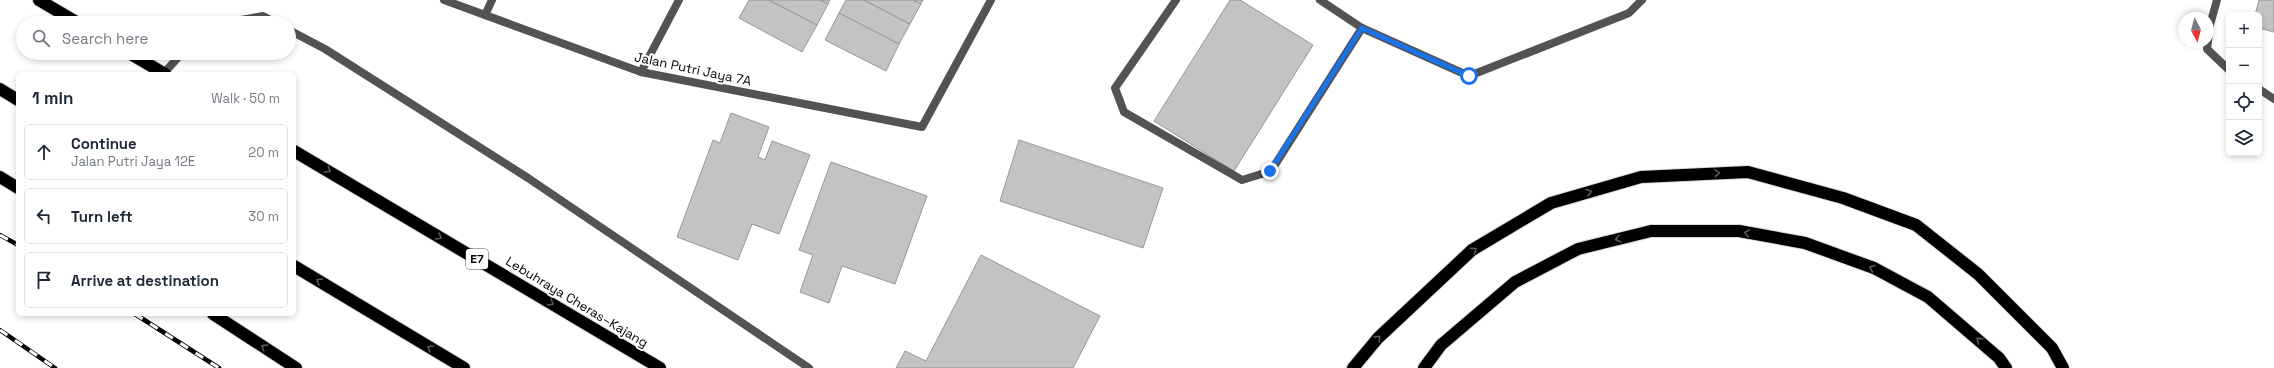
<!DOCTYPE html>
<html lang="en">
<head>
<meta charset="utf-8">
<style>
  :root { --surface:#fff; --page:#f6f6f7; --text:#1f2937; --muted:#747a83; --line:#e0e1e3 }
  body { margin:0; font-family:"Space Grotesk",sans-serif; background:var(--page); color:var(--text) }
  .controls { position:absolute; right:12px; top:12px; display:grid; overflow:hidden; border-radius:6px; box-shadow:0 2px 6px #0003 }
  .controls button { width:36px; height:36px; display:grid; place-items:center; padding:0; border:0; border-bottom:1px solid var(--line); background:var(--surface); color:var(--text); font:20px sans-serif }
  .compass { position:absolute; left:2178px; top:12px; width:36px; height:36px; border-radius:50%; background:var(--surface); box-shadow:0 2px 6px #0003; rotate:173deg }
  .stop { position:absolute; width:12px; height:12px; margin:-9px; border:3px solid #1a73e8; border-radius:50%; background:#fff }
  .stop.end { background:#1a73e8; border-color:#fff; box-shadow:0 1px 4px #0008 }
  .list { margin:0; padding:0; list-style:none }
  h2 { display:flex; justify-content:space-between; align-items:center; height:52px; margin:0; padding:0 16px; font-size:17px }
  h2 small { font-size:13px; font-weight:400; color:var(--muted) }
  .list li { display:grid; grid-template-columns:26px 1fr auto; gap:12px; align-items:center; box-sizing:border-box; height:56px; margin:0 8px 8px; padding:0 8px; border:1px solid var(--line); border-radius:6px }
  .list b { display:block; font-size:15px; white-space:nowrap }
  .list p { margin:0; font-size:13px; white-space:nowrap; color:var(--muted) }
  .list em { font-size:13px; font-style:normal; color:var(--muted) }
  .icon { flex:none; width:22px; height:22px; fill:none; stroke:currentColor; stroke-width:2; stroke-linecap:round; stroke-linejoin:round }
  .map { position:relative; flex:none; width:2274px; height:368px; overflow:hidden }
  .search { position:absolute; background:var(--surface); box-shadow:0 2px 6px #0003; left:16px; top:16px; width:280px; height:44px; display:flex; align-items:center; gap:10px; box-sizing:border-box; padding:0 14px; border-radius:22px; color:var(--muted); font-size:15px }
  .panel { position:absolute; background:var(--surface); box-shadow:0 2px 6px #0003; left:16px; top:72px; width:280px; height:244px; border-radius:6px }
  .map>svg:first-child { display:block }
</style>
</head>
<body>
<div class="map">
<svg width="2274" height="368" viewBox="0 0 2274 368">
  <rect width="100%" height="100%" fill="#fff"/>
  <g fill="#c3c3c3" stroke="#979797">
    <path d="M 749,0 L 769,0 L 817,25 L 802,52 L 739,18 Z"/>
    <path d="M 769,0 L 820,0 L 828,4 L 817,25 Z"/>
    <path d="M 820,0 L 830,0 L 828,4 Z"/>
    <path d="M 846,0 L 864,0 L 910,24 L 899,44 L 839,13 Z"/>
    <path d="M 864,0 L 913,0 L 921,4 L 910,24 Z"/>
    <path d="M 913,0 L 923,0 L 921,4 Z"/>
    <path d="M 1230,0 L 1240,0 L 1313,45 L 1234,171 L 1154,121 Z"/>
    <path d="M 2259,0 L 2274,0 L 2274,32 L 2259,28 L 2259,15 L 2255,15 Z"/>
    <path d="M 839,13 L 899,44 L 886,71 L 825,40 Z"/>
    <path d="M 731,113 L 769,127 L 758,157 L 765,160 L 772,141 L 810,155 L 779,234 L 752,224 L 738,260 L 677,237 L 713,140 L 720,143 Z"/>
    <path d="M 1019,140 L 1163,188 L 1143,248 L 1000,201 Z"/>
    <path d="M 831,162 L 927,196 L 895,284 L 842,266 L 829,303 L 800,292 L 813,255 L 799,250 Z"/>
    <path d="M 981,255 L 1100,316 L 1073,368 L 896,368 L 905,351 L 926,361 Z"/>
  </g>
  <g fill="none" stroke-linecap="round" stroke-linejoin="round">
    <defs>
      <g id="highway">
        <path d="M 39,0 L 78,23"/>
        <path d="M 129,53 L 165,74"/>
        <path d="M 0,89 L 18,100"/>
        <path d="M 294,151 L 660,368"/>
        <path d="M 0,177 L 18,188"/>
        <path d="M 294,266 L 464,368"/>
        <path d="M 213,314 L 296,368"/>
        <path d="M 1353,368 L 1378,338 L 1472,250 L 1551,203 L 1641,177 L 1748,172 L 1843,198 L 1916,225 L 1978,274 L 2052,348 L 2063,368"/>
        <path d="M 1424,368 L 1441,345 L 1515,282 L 1578,249 L 1651,231 L 1739,231 L 1805,243 L 1874,268 L 1928,297 L 1999,358 L 2006,368"/>
      </g>
    </defs>
    <use href="#highway" stroke="#dbdbdb" stroke-width="14"/>
    <g stroke="#535353" stroke-width="8">
      <path d="M 1176,0 L 1115,88 L 1124,112 L 1242,180 L 1271,171 L 1362,28"/>
      <path d="M 1320,0 L 1362,28 L 1469,76 L 1629,13 L 1642,0"/>
      <path d="M 485,15 L 492,0"/>
      <path d="M 223,23 L 263,16 L 276,23"/>
      <path d="M 289,30 L 325,49 L 528,178 L 809,368"/>
      <path d="M 164,73 L 182,53"/>
    </g>
    <g stroke="#535353" stroke-width="8">
      <path d="M 444,0 L 641,72 L 922,127 L 991,0"/>
      <path d="M 2217,0 L 2210,25 L 2207,49 L 2229,70"/>
      <path d="M 641,72 L 679,0"/>
      <path d="M 2259,89 L 2274,99"/>
    </g>
    <use href="#highway" stroke="#000" stroke-width="12"/>
    <defs>
      <g id="rail">
        <path d="M 0,235 L 18,245"/>
        <path d="M 135,314 L 219,368"/>
        <path d="M 0,330 L 55,368"/>
      </g>
    </defs>
    <use href="#rail" stroke="#000" stroke-width="4.5"/>
    <use href="#rail" stroke="#fff" stroke-width="3" stroke-dasharray="9" stroke-linecap="butt"/>
  </g>
  <defs><path id="oneway-chevron" d="M-2-3.5L2.5 0L-2 3.5" fill="none" stroke-width="1.6" stroke-linecap="round" stroke-linejoin="round"/></defs>
  <g stroke="#595959">
    <use href="#oneway-chevron" transform="translate(328 170) rotate(31)"/>
    <use href="#oneway-chevron" transform="translate(1717 173) rotate(-3)"/>
    <use href="#oneway-chevron" transform="translate(1589 192) rotate(-16)"/>
    <use href="#oneway-chevron" transform="translate(1747 233) rotate(-170)"/>
    <use href="#oneway-chevron" transform="translate(439 237) rotate(31)"/>
    <use href="#oneway-chevron" transform="translate(1618 239) rotate(166)"/>
    <use href="#oneway-chevron" transform="translate(1474 250) rotate(-35)"/>
    <use href="#oneway-chevron" transform="translate(1872 268) rotate(-157)"/>
    <use href="#oneway-chevron" transform="translate(319 281) rotate(-149)"/>
    <use href="#oneway-chevron" transform="translate(551 303) rotate(31)"/>
    <use href="#oneway-chevron" transform="translate(1378 338) rotate(-47)"/>
    <use href="#oneway-chevron" transform="translate(1979 340) rotate(-139)"/>
    <use href="#oneway-chevron" transform="translate(264 347) rotate(-147)"/>
    <use href="#oneway-chevron" transform="translate(430 348) rotate(-149)"/>
  </g>
  <g fill="none" stroke-linecap="round" stroke-linejoin="round">
    <path stroke="#1a73e8" stroke-width="5" d="M 1270,171 L 1362,28 L 1469,76"/>
  </g>
  <g text-anchor="middle" dominant-baseline="central" stroke-width="4" stroke-linejoin="round" paint-order="stroke">
    <rect fill="#fff" stroke="#4c4c4c" stroke-width="1" x="466" y="249" width="22" height="20" rx="3"/>
    <g font-size="12" font-weight="bold" fill="#000">
      <text x="477" y="259">E7</text>
    </g>
    <g font-size="13" fill="#000" stroke="#fff">
      <text transform="translate(693 69) rotate(12)">Jalan Putri Jaya 7A</text>
      <text transform="translate(577 302) rotate(31)">Lebuhraya Cheras–Kajang</text>
    </g>
  </g>
</svg>
<div class="controls">
<button>+</button>
<button>−</button>
<button><svg class="icon" aria-label="locate" viewBox="0 0 24 24"><circle cx="12" cy="12" r="6"/><path d="M12 2v4M12 18v4M2 12h4M18 12h4"/></svg></button>
<button><svg class="icon" aria-label="layers" viewBox="0 0 24 24"><path d="M12 4l9 5-9 5-9-5zM3 14l9 5 9-5"/></svg></button>
</div>
<svg class="compass" viewBox="-18 -18 36 36"><path d="M0-13l5 13h-10z" fill="#e53935"/><path d="M0 13l5-13h-10z" fill="#747a83"/></svg>
<div class="stop" style="left:1469px;top:76px"></div>
<div class="stop end" style="left:1270px;top:171px"></div>
<div class="search"><svg class="icon" aria-label="search" viewBox="0 0 24 24"><circle cx="10" cy="10" r="6"/><path d="M15 15l6 6"/></svg>Search here</div>
<section class="panel">
<h2>1 min<small>Walk · 50 m</small></h2>
<ul class="list">
<li><svg class="icon" aria-label="ahead" viewBox="0 0 24 24"><path d="M12 20V5M6 11l6-6 6 6"/></svg><div><b>Continue</b><p>Jalan Putri Jaya 12E</p></div><em>20 m</em></li>
<li><svg class="icon" aria-label="left" viewBox="0 0 24 24"><path d="M17 20v-9H6M10 6l-5 5 5 5"/></svg><div><b>Turn left</b></div><em>30 m</em></li>
<li><svg class="icon" aria-label="arrive" viewBox="0 0 24 24"><path d="M6 21V4h12l-3 4 3 4H6"/></svg><div><b>Arrive at destination</b></div></li>
</ul>
</section>
</div>
</body>
</html>
